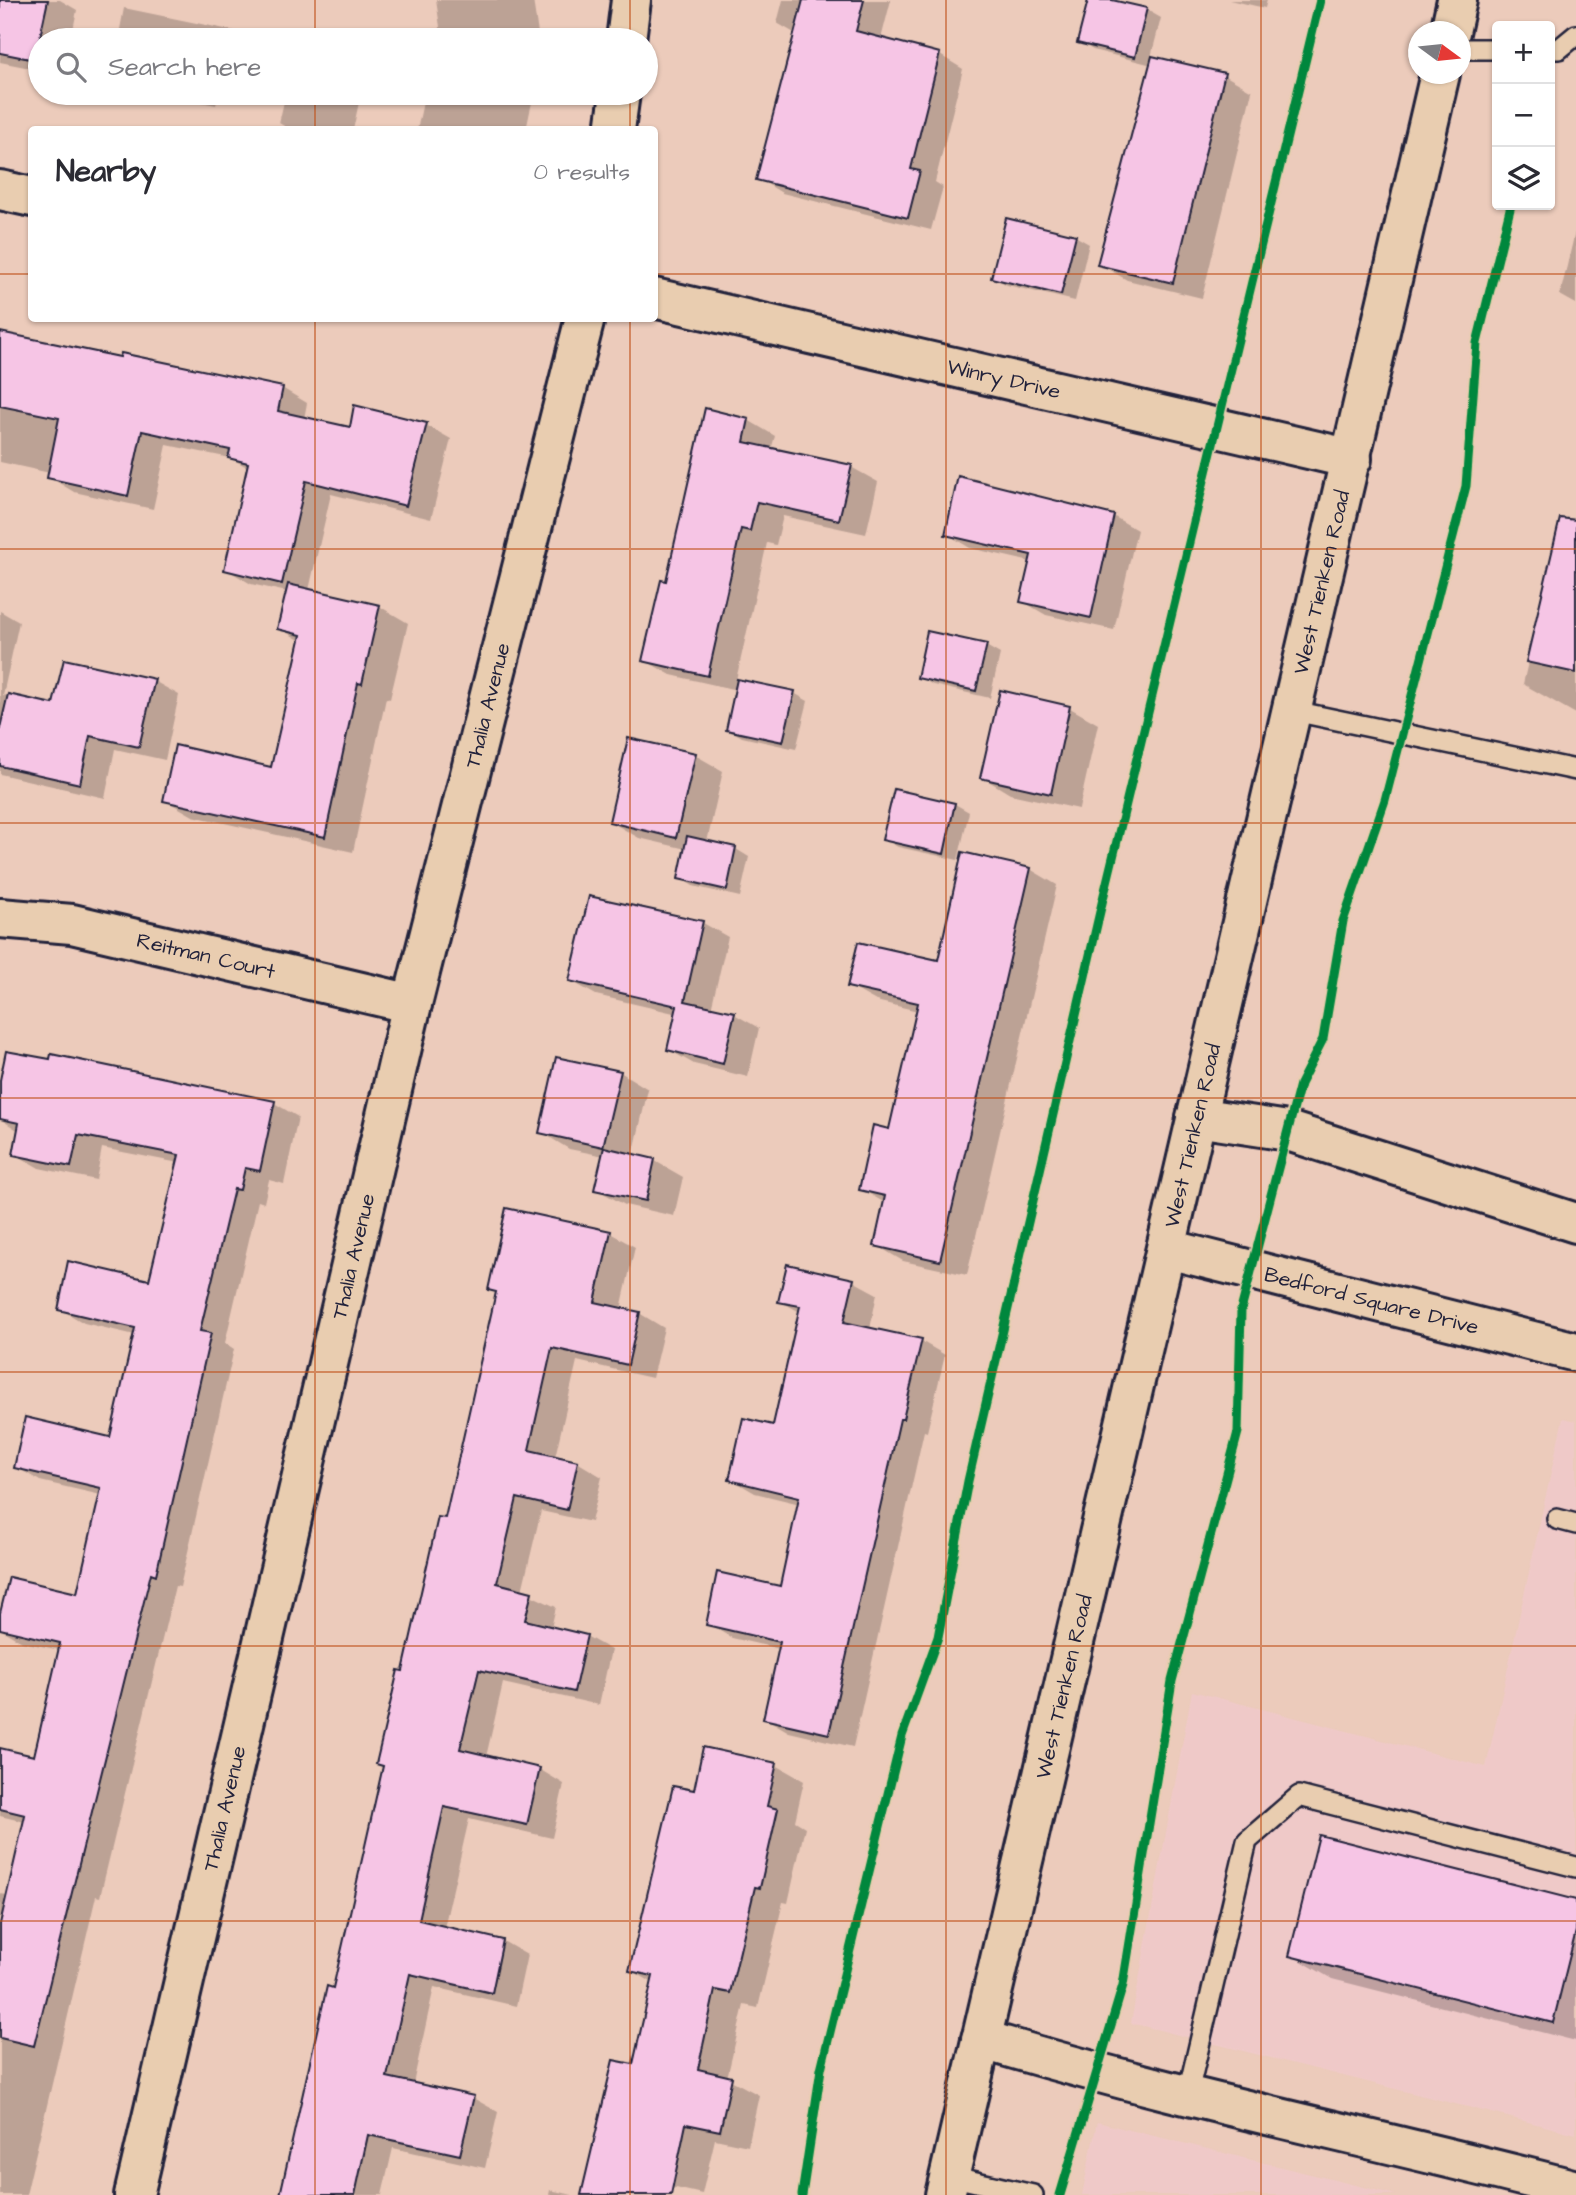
<!DOCTYPE html>
<html lang="en">
<head>
<meta charset="utf-8">
<style>
  :root { --surface:#fff; --page:#f2f2f3; --text:#2b2b33; --muted:#7c7c81; --line:#e1e1e2 }
  body { margin:0; font-family:"Architects Daughter",sans-serif; background:var(--page); color:var(--text) }
  .controls { position:absolute; right:21px; top:21px; display:grid; overflow:hidden; border-radius:7px; box-shadow:0 2px 5px #0004 }
  .controls button { width:63px; height:63px; display:grid; place-items:center; padding:0; border:0; border-bottom:2px solid var(--line); background:var(--surface); color:var(--text); font:35px sans-serif }
  .compass { position:absolute; left:1408px; top:21px; width:63px; height:63px; border-radius:50%; background:var(--surface); box-shadow:0 2px 5px #0004; rotate:105deg }
  .list { margin:0; padding:0; list-style:none }
  h2 { display:flex; justify-content:space-between; align-items:center; height:91px; margin:0; padding:0 28px; font-size:30px }
  h2 small { font-size:23px; font-weight:400; color:var(--muted) }
  .icon { flex:none; width:38px; height:38px; fill:none; stroke:currentColor; stroke-width:2; stroke-linecap:round; stroke-linejoin:round }
  .map { position:relative; flex:none; width:1576px; height:2195px; overflow:hidden }
  .search { position:absolute; background:var(--surface); box-shadow:0 2px 5px #0004; left:28px; top:28px; width:630px; height:77px; display:flex; align-items:center; gap:18px; box-sizing:border-box; padding:0 24px; border-radius:38px; color:var(--muted); font-size:26px }
  .panel { position:absolute; background:var(--surface); box-shadow:0 2px 5px #0004; left:28px; top:126px; width:630px; height:196px; border-radius:7px }
  .map>svg:first-child { display:block }
</style>
</head>
<body>
<div class="map">
<svg width="1576" height="2195" viewBox="0 0 1576 2195">
  <rect width="100%" height="100%" fill="#eccbbb"/>
  <filter id="ink" filterUnits="userSpaceOnUse"><feTurbulence type="fractalNoise" baseFrequency=".0143" numOctaves="2"/><feDisplacementMap in="SourceGraphic" scale="14" xChannelSelector="R" yChannelSelector="G"/><feConvolveMatrix kernelMatrix="1 2 1 2 8 2 1 2 1" color-interpolation-filters="sRGB"/></filter>
  <g filter="url(#ink)">
    <g fill="#efc9c8">
      <path d="M 1563,1418 L 1576,1421 L 1576,2134 L 1131,2023 L 1192,1691 L 1486,1767 Z"/>
      <path d="M 1097,2122 L 1396,2195 L 1082,2195 Z"/>
    </g>
    <g fill="#0003">
      <path d="M 0,0 L 60,0 L 77,10 L 71,40 L 40,40 L 40,70 L 0,62 Z"/>
      <path d="M 436,0 L 533,0 L 539,40 L 437,40 L 440,27 Z"/>
      <path d="M 783,0 L 891,0 L 881,39 L 940,55 L 963,69 L 935,182 L 943,187 L 931,230 L 782,193 L 759,179 L 796,34 L 777,23 Z"/>
      <path d="M 1090,0 L 1104,0 L 1147,10 L 1161,18 L 1151,57 L 1224,75 L 1252,91 L 1202,298 L 1127,280 L 1099,264 L 1152,65 L 1093,50 L 1079,42 Z"/>
      <path d="M 1229,0 L 1267,0 L 1265,8 Z"/>
      <path d="M 124,8 L 235,31 L 251,40 L 118,40 Z"/>
      <path d="M 156,93 L 219,93 L 216,105 Z"/>
      <path d="M 286,93 L 361,93 L 353,130 L 291,130 L 279,123 Z"/>
      <path d="M 425,93 L 534,93 L 526,130 L 417,130 Z"/>
      <path d="M 1576,228 L 1576,304 L 1560,295 Z"/>
      <path d="M 1075,236 L 1089,244 L 1075,301 L 1007,285 L 993,277 Z"/>
      <path d="M 0,334 L 282,388 L 307,403 L 304,419 L 351,429 L 426,425 L 451,439 L 431,519 L 331,494 L 309,590 L 379,606 L 408,623 L 390,699 L 386,698 L 353,852 L 193,816 L 165,800 L 272,770 L 301,641 L 279,628 L 287,592 L 251,584 L 226,569 L 249,468 L 230,458 L 167,445 L 153,509 L 74,492 L 49,477 L 50,473 L 0,462 Z"/>
      <path d="M 748,420 L 775,436 L 771,450 L 851,467 L 878,482 L 866,534 L 783,516 L 776,545 L 767,543 L 736,680 L 794,693 L 808,701 L 796,749 L 742,737 L 728,729 L 737,690 L 671,675 L 644,660 L 668,583 Z"/>
      <path d="M 1113,516 L 1137,530 L 1114,630 L 1046,615 L 1022,601 L 1031,562 L 970,548 L 947,534 Z"/>
      <path d="M 1551,562 L 1576,568 L 1576,714 L 1523,684 Z"/>
      <path d="M 0,611 L 19,622 L 3,695 L 55,706 L 154,681 L 179,695 L 165,760 L 115,749 L 105,798 L 0,774 Z"/>
      <path d="M 986,646 L 1000,654 L 990,698 L 933,685 L 919,677 Z"/>
      <path d="M 1002,692 L 1070,708 L 1098,724 L 1079,809 L 1010,794 L 982,777 Z"/>
      <path d="M 695,755 L 723,771 L 707,842 L 736,849 L 749,857 L 740,897 L 693,886 L 680,878 L 686,849 L 639,838 L 611,822 Z"/>
      <path d="M 895,791 L 955,804 L 969,812 L 958,860 L 898,847 L 884,839 Z"/>
      <path d="M 1030,869 L 1057,885 L 967,1275 L 903,1261 L 876,1245 L 885,1203 L 861,1189 L 891,1131 L 918,1011 L 876,1001 L 849,986 L 939,962 Z"/>
      <path d="M 590,898 L 703,923 L 728,937 L 711,1009 L 734,1014 L 759,1028 L 748,1077 L 694,1064 L 669,1050 L 678,1014 L 596,995 L 571,981 Z"/>
      <path d="M 620,1072 L 648,1089 L 633,1156 L 655,1161 L 683,1177 L 674,1216 L 625,1205 L 596,1189 L 604,1156 L 569,1149 L 541,1132 Z"/>
      <path d="M 0,1094 L 274,1103 L 298,1117 L 284,1184 L 269,1180 L 264,1203 L 258,1201 L 225,1343 L 234,1349 L 180,1587 L 175,1586 L 100,1897 L 96,1896 L 26,2195 L 0,2195 L 0,1894 L 8,1895 L 25,1822 L 0,1816 L 0,1750 L 36,1758 L 60,1650 L 22,1642 L 0,1629 L 0,1621 L 78,1595 L 101,1495 L 40,1481 L 16,1467 L 111,1439 L 135,1335 L 84,1323 L 60,1309 L 151,1282 L 179,1163 L 102,1148 L 96,1180 L 39,1168 L 15,1154 L 19,1131 L 0,1119 Z"/>
      <path d="M 610,1233 L 635,1247 L 621,1309 L 639,1313 L 664,1328 L 652,1378 L 577,1361 L 555,1457 L 577,1462 L 602,1477 L 591,1522 L 541,1511 L 522,1591 L 556,1607 L 551,1628 L 586,1636 L 611,1650 L 599,1705 L 503,1683 L 486,1757 L 539,1769 L 564,1784 L 552,1838 L 469,1819 L 444,1928 L 503,1941 L 527,1955 L 516,2006 L 434,1987 L 413,2084 L 473,2098 L 498,2112 L 485,2168 L 393,2148 L 382,2195 L 282,2195 L 334,1990 L 385,1767 L 378,1763 L 446,1520 L 498,1294 L 490,1289 Z"/>
      <path d="M 853,1281 L 877,1294 L 870,1329 L 921,1341 L 945,1355 L 927,1432 L 924,1431 L 853,1747 L 789,1732 L 765,1718 L 780,1649 L 732,1638 L 708,1624 L 781,1588 L 800,1504 L 755,1493 L 731,1479 L 774,1427 L 800,1312 L 780,1301 Z"/>
      <path d="M 776,1765 L 804,1781 L 795,1821 L 805,1827 L 788,1903 L 783,1902 L 758,2008 L 744,2005 L 727,2078 L 759,2095 L 748,2146 L 715,2139 L 702,2194 L 619,2175 L 635,2066 L 653,1983 L 631,1970 L 695,1792 Z"/>
      <path d="M 1576,1902 L 1576,2041 L 1332,1979 L 1291,1955 Z"/>
      <path d="M 550,2190 L 573,2195 L 549,2195 Z"/>
    </g>
    <g fill="#f6c5e5" stroke="#22223b" stroke-width="2">
      <path d="M 0,0 L 48,0 L 35,60 L 0,53 Z"/>
      <path d="M 803,0 L 864,0 L 856,31 L 940,53 L 911,169 L 920,171 L 908,218 L 756,180 Z"/>
      <path d="M 1088,0 L 1112,0 L 1147,8 L 1135,57 L 1077,43 Z"/>
      <path d="M 1152,56 L 1225,73 L 1173,283 L 1097,265 Z"/>
      <path d="M 1006,218 L 1076,235 L 1061,295 L 991,278 Z"/>
      <path d="M 0,332 L 120,357 L 121,353 L 283,387 L 278,411 L 350,427 L 354,405 L 427,423 L 406,506 L 306,481 L 282,584 L 224,570 L 248,463 L 228,458 L 230,450 L 142,431 L 128,496 L 47,478 L 59,418 L 0,406 Z"/>
      <path d="M 705,408 L 749,419 L 744,442 L 852,465 L 839,520 L 757,502 L 750,531 L 741,529 L 708,676 L 642,661 L 661,580 L 666,581 Z"/>
      <path d="M 958,476 L 1114,515 L 1091,618 L 1020,602 L 1031,555 L 945,535 Z"/>
      <path d="M 1560,518 L 1576,520 L 1576,673 L 1526,662 Z"/>
      <path d="M 288,584 L 380,605 L 362,684 L 358,683 L 325,837 L 163,801 L 175,745 L 271,767 L 301,635 L 277,629 Z"/>
      <path d="M 927,631 L 987,644 L 976,691 L 917,678 Z"/>
      <path d="M 64,659 L 155,679 L 139,747 L 90,736 L 80,784 L 0,766 L 0,728 L 8,694 L 53,704 Z"/>
      <path d="M 737,679 L 795,691 L 783,742 L 726,730 Z"/>
      <path d="M 1000,690 L 1070,706 L 1051,794 L 980,778 Z"/>
      <path d="M 628,738 L 696,753 L 676,838 L 609,822 Z"/>
      <path d="M 894,789 L 955,803 L 944,854 L 882,840 Z"/>
      <path d="M 687,836 L 736,847 L 727,890 L 678,879 Z"/>
      <path d="M 962,852 L 1031,868 L 940,1261 L 874,1246 L 885,1196 L 859,1190 L 873,1125 L 889,1129 L 918,1003 L 847,987 L 858,942 L 938,960 Z"/>
      <path d="M 589,896 L 703,921 L 685,1001 L 735,1012 L 723,1064 L 667,1050 L 677,1006 L 569,981 Z"/>
      <path d="M 6,1051 L 50,1059 L 51,1054 L 275,1101 L 260,1171 L 245,1168 L 240,1190 L 234,1189 L 200,1331 L 211,1333 L 156,1575 L 151,1573 L 34,2046 L 0,2038 L 0,1924 L 25,1815 L 0,1809 L 0,1748 L 34,1756 L 60,1643 L 0,1629 L 0,1613 L 9,1577 L 77,1593 L 101,1488 L 14,1468 L 25,1417 L 110,1437 L 135,1328 L 58,1310 L 68,1261 L 149,1280 L 179,1155 L 78,1135 L 71,1167 L 13,1155 L 19,1123 L 0,1119 L 0,1080 Z"/>
      <path d="M 556,1057 L 621,1071 L 603,1147 L 539,1133 Z"/>
      <path d="M 604,1147 L 655,1159 L 646,1201 L 594,1190 Z"/>
      <path d="M 506,1208 L 611,1231 L 595,1302 L 640,1312 L 628,1365 L 552,1348 L 529,1450 L 578,1461 L 567,1510 L 517,1498 L 497,1583 L 532,1592 L 525,1620 L 587,1635 L 574,1692 L 479,1670 L 460,1749 L 540,1768 L 527,1825 L 444,1807 L 419,1920 L 503,1940 L 492,1993 L 410,1974 L 387,2077 L 474,2096 L 460,2155 L 368,2135 L 355,2195 L 280,2195 L 327,1986 L 333,1988 L 383,1766 L 376,1764 L 398,1670 L 403,1671 L 438,1517 L 445,1518 L 496,1292 L 488,1290 Z"/>
      <path d="M 787,1264 L 854,1279 L 844,1322 L 922,1339 L 903,1419 L 900,1419 L 829,1734 L 763,1719 L 780,1642 L 706,1625 L 717,1572 L 780,1586 L 799,1497 L 729,1480 L 743,1418 L 773,1425 L 800,1306 L 778,1302 Z"/>
      <path d="M 703,1747 L 777,1763 L 767,1806 L 778,1809 L 760,1888 L 755,1887 L 730,1993 L 715,1990 L 698,2069 L 732,2077 L 720,2131 L 686,2124 L 671,2195 L 581,2195 L 613,2060 L 633,2064 L 653,1976 L 629,1971 L 673,1786 L 694,1790 Z"/>
      <path d="M 1319,1835 L 1576,1900 L 1576,1931 L 1553,2023 L 1289,1956 Z"/>
    </g>
    <g fill="none" stroke-linecap="round" stroke-linejoin="round">
      <defs>
        <g id="service">
          <path d="M 1460,49 L 1497,49"/>
          <path d="M 1550,49 L 1559,49 L 1576,35"/>
          <path d="M 1294,711 L 1576,770"/>
          <path d="M 1557,1519 L 1576,1524"/>
          <path d="M 1187,2097 L 1247,1841 L 1299,1796 L 1576,1867"/>
          <path d="M 950,2176 L 1033,2195"/>
        </g>
        <g id="minor">
          <path d="M 626,40 L 631,0"/>
          <path d="M 615,130 L 620,93"/>
          <path d="M 0,190 L 32,197"/>
          <path id="s1" d="M 654,298 L 1352,459"/>
          <path id="s2" d="M 0,918 L 72,924 L 412,1004"/>
          <path d="M 1196,1117 L 1288,1131 L 1576,1223"/>
          <path id="s3" d="M 1168,1249 L 1576,1352"/>
          <path d="M 981,2039 C 1177,2099 1378,2138 1576,2190"/>
          <path id="s4" d="M 134,2195 L 412,1004 L 585,318"/>
        </g>
        <g id="secondary">
          <path d="M 1450,32 L 1457,0"/>
          <path id="s5" d="M 945,2195 L 1440,74"/>
        </g>
      </defs>
      <use href="#service" stroke="#22223b" stroke-width="24"/>
      <use href="#minor" stroke="#22223b" stroke-width="44"/>
      <use href="#secondary" stroke="#22223b" stroke-width="44"/>
      <use href="#service" stroke="#e9cdb0" stroke-width="19"/>
      <use href="#minor" stroke="#e9cdb0" stroke-width="38"/>
      <use href="#secondary" stroke="#e9cdb0" stroke-width="38"/>
      <defs>
        <g id="cycleway">
          <path d="M 802,2195 L 821,2069 L 902,1736 L 938,1637 L 968,1481 L 1102,903 L 1320,0"/>
          <path d="M 1060,2195 L 1123,1985 L 1172,1681 L 1238,1432 L 1241,1310 L 1300,1084 L 1323,1039 L 1343,921 L 1385,800 L 1466,486 L 1477,343 L 1511,205"/>
        </g>
      </defs>
      <use href="#cycleway" stroke="#e9cdb0" stroke-width="13"/>
      <use href="#cycleway" stroke="#00873e" stroke-width="9"/>
    </g>
  </g>
  <path fill="none" stroke="#c04e15" stroke-width="2" stroke-opacity="0.55" d="M 315,0 L 315,40M 630,0 L 630,40M 946,0 L 946,2195M 1261,0 L 1261,2195M 315,93 L 315,130M 630,93 L 630,130M 0,274 L 32,274M 654,274 L 1576,274M 315,318 L 315,2195M 630,318 L 630,2195M 0,549 L 1576,549M 0,823 L 1576,823M 0,1098 L 1576,1098M 0,1372 L 1576,1372M 0,1646 L 1576,1646M 0,1921 L 1576,1921"/>
  <g text-anchor="middle" dominant-baseline="central" stroke-width="5" stroke-linejoin="round" paint-order="stroke">
    <g font-size="21" fill="#22223b" stroke="#e9cdb0">
      <text stroke="none"><textPath href="#s1" startOffset="359">Winry Drive</textPath></text>
      <text stroke="none"><textPath href="#s5" startOffset="1656">West Tienken Road</textPath></text>
      <text stroke="none"><textPath href="#s4" startOffset="1531">Thalia Avenue</textPath></text>
      <text stroke="none"><textPath href="#s2" startOffset="210">Reitman Court</textPath></text>
      <text stroke="none"><textPath href="#s5" startOffset="1088">West Tienken Road</textPath></text>
      <text stroke="none"><textPath href="#s4" startOffset="964">Thalia Avenue</textPath></text>
      <text stroke="none"><textPath href="#s3" startOffset="210">Bedford Square Drive</textPath></text>
      <text stroke="none"><textPath href="#s5" startOffset="522">West Tienken Road</textPath></text>
      <text stroke="none"><textPath href="#s4" startOffset="397">Thalia Avenue</textPath></text>
    </g>
  </g>
</svg>
<div class="controls">
<button>+</button>
<button>−</button>
<button><svg class="icon" aria-label="layers" viewBox="0 0 24 24"><path d="M12 4l9 5-9 5-9-5zM3 14l9 5 9-5"/></svg></button>
</div>
<svg class="compass" viewBox="-18 -18 36 36"><path d="M0-13l5 13h-10z" fill="#e53935"/><path d="M0 13l5-13h-10z" fill="#7c7c81"/></svg>
<div class="search"><svg class="icon" aria-label="search" viewBox="0 0 24 24"><circle cx="10" cy="10" r="6"/><path d="M15 15l6 6"/></svg>Search here</div>
<section class="panel">
<h2>Nearby<small>0 results</small></h2>
<ul class="list">
</ul>
</section>
</div>
</body>
</html>
